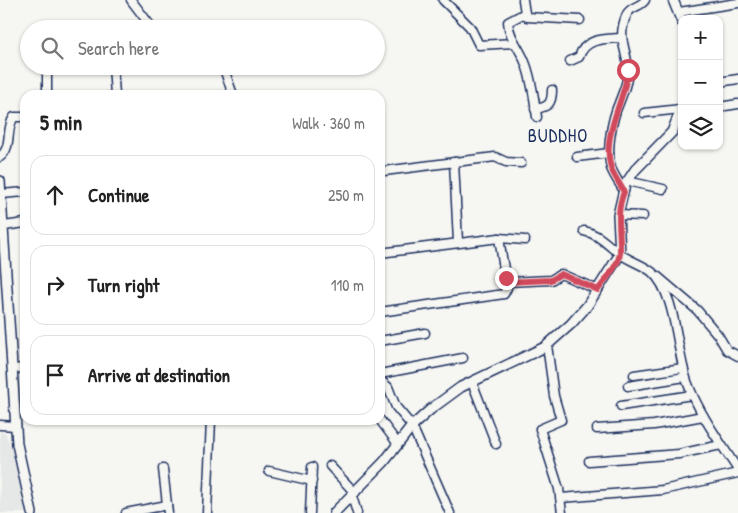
<!DOCTYPE html>
<html lang="en">
<head>
<meta charset="utf-8">
<style>
  :root { --surface:#fff; --page:#f2f2f2; --text:#222; --muted:#767676; --line:#e0e0e0 }
  body { margin:0; font-family:"Patrick Hand",sans-serif; background:var(--page); color:var(--text) }
  .controls { position:absolute; right:15px; top:15px; display:grid; overflow:hidden; border-radius:10px; box-shadow:0 1px 4px #0004 }
  .controls button { width:45px; height:45px; display:grid; place-items:center; padding:0; border:0; border-bottom:1px solid var(--line); background:var(--surface); color:var(--text); font:25px sans-serif }
  .stop { position:absolute; width:15px; height:15px; margin:-11px; border:4px solid #d1495b; border-radius:50%; background:#fff }
  .stop.end { background:#d1495b; border-color:#fff; box-shadow:0 1px 5px #0008 }
  .list { margin:0; padding:0; list-style:none }
  h2 { display:flex; justify-content:space-between; align-items:center; height:65px; margin:0; padding:0 20px; font-size:21px }
  h2 small { font-size:16px; font-weight:400; color:var(--muted) }
  .list li { display:grid; grid-template-columns:32px 1fr auto; gap:15px; align-items:center; box-sizing:border-box; height:80px; margin:0 10px 10px; padding:0 10px; border:1px solid var(--line); border-radius:15px }
  .list b { display:block; font-size:19px; white-space:nowrap }
  .list em { font-size:16px; font-style:normal; color:var(--muted) }
  .icon { flex:none; width:28px; height:28px; fill:none; stroke:currentColor; stroke-width:2; stroke-linecap:round; stroke-linejoin:round }
  .map { position:relative; flex:none; width:738px; height:513px; overflow:hidden }
  .search { position:absolute; background:var(--surface); box-shadow:0 1px 4px #0004; left:20px; top:20px; width:365px; height:55px; display:flex; align-items:center; gap:12px; box-sizing:border-box; padding:0 18px; border-radius:28px; color:var(--muted); font-size:19px }
  .panel { position:absolute; background:var(--surface); box-shadow:0 1px 4px #0004; left:20px; top:90px; width:365px; height:335px; border-radius:15px }
  .map>svg:first-child { display:block }
</style>
</head>
<body>
<div class="map">
<svg width="738" height="513" viewBox="0 0 738 513">
  <rect width="100%" height="100%" fill="#f6f6f2"/>
  <filter id="ink" filterUnits="userSpaceOnUse"><feTurbulence type="fractalNoise" baseFrequency=".02" numOctaves="2"/><feDisplacementMap in="SourceGraphic" scale="10" xChannelSelector="R" yChannelSelector="G"/><feConvolveMatrix kernelMatrix="1 2 1 2 8 2 1 2 1" color-interpolation-filters="sRGB"/></filter>
  <g filter="url(#ink)">
    <path fill="#e6e7e7" d="M 0,432 L 5,433 L 15,454 L 29,513 L 0,513 Z"/>
    <g fill="none" stroke-linecap="round" stroke-linejoin="round">
      <defs>
        <g id="minor">
          <path d="M 131,0 L 153,29"/>
          <path d="M 443,0 L 470,27 L 479,45 L 514,43"/>
          <path d="M 523,0 L 525,13 L 508,22 C 509,38 520,48 525,62 C 532,79 534,99 537,117"/>
          <path d="M 679,12 L 738,3"/>
          <path d="M 525,13 L 527,17 L 580,20"/>
          <path d="M 570,61 L 579,57 C 585,38 604,39 621,38"/>
          <path d="M 113,66 L 115,95"/>
          <path d="M 223,66 L 233,95"/>
          <path d="M 47,74 L 47,95"/>
          <path d="M 719,82 L 738,79"/>
          <path d="M 719,107 L 738,104"/>
          <path d="M 535,109 C 548,107 552,104 552,90"/>
          <path d="M 644,113 L 681,109"/>
          <path d="M 0,157 C 13,147 5,129 14,117 L 25,117"/>
          <path d="M 577,157 L 609,153"/>
          <path d="M 454,162 L 458,242"/>
          <path d="M 384,171 L 495,157 L 506,162 L 521,163"/>
          <path d="M 627,181 L 663,189"/>
          <path d="M 624,191 C 620,184 614,176 611,168 C 606,150 612,119 619,103 C 623,92 628,83 628,70 C 627,48 616,38 627,14 C 631,6 641,7 645,0"/>
          <path d="M 1,194 L 25,192"/>
          <path d="M 618,215 L 643,216"/>
          <path d="M 4,226 L 25,223"/>
          <path d="M 584,231 C 599,234 607,245 619,253 C 629,261 642,264 652,272 C 677,294 676,353 688,384 C 700,415 720,442 738,470"/>
          <path d="M 380,253 L 499,238 L 525,240"/>
          <path d="M 657,276 L 697,310 L 718,335 L 727,350 L 738,356"/>
          <path d="M 507,282 L 551,280 L 561,274 L 598,290"/>
          <path d="M 380,312 L 504,294 L 507,288 L 499,238"/>
          <path d="M 380,341 L 425,333"/>
          <path d="M 547,345 L 554,396 L 561,420 L 540,429 L 559,489 L 562,513"/>
          <path d="M 13,369 L 25,368"/>
          <path d="M 380,374 L 463,358"/>
          <path d="M 634,375 L 683,368"/>
          <path d="M 380,380 L 388,387 L 396,407 L 412,426 L 450,513"/>
          <path d="M 472,382 L 496,444"/>
          <path d="M 628,386 L 685,377"/>
          <path d="M 621,406 L 692,395"/>
          <path d="M 380,420 L 398,444"/>
          <path d="M 0,425 L 16,426"/>
          <path d="M 597,429 L 654,425 L 703,416"/>
          <path d="M 589,461 L 679,454 L 721,445"/>
          <path d="M 330,466 L 355,493"/>
          <path d="M 163,469 L 168,513"/>
          <path d="M 269,471 L 312,481"/>
          <path d="M 352,496 L 357,513"/>
          <path d="M 561,498 L 663,490 L 738,473"/>
          <path d="M 126,513 L 167,505"/>
          <path d="M 207,513 L 211,420"/>
          <path d="M 310,513 L 312,467"/>
        </g>
        <g id="tertiary">
          <path d="M 673,0 L 682,22"/>
          <path d="M 0,181 L 17,444 L 32,513"/>
          <path d="M 334,513 L 384,462 L 412,426 L 431,409 L 461,387 L 545,347 L 571,324 L 587,306 L 620,254 L 618,215 L 625,185 L 635,170 L 672,132 L 682,107"/>
        </g>
      </defs>
      <use href="#minor" stroke="#1b2f5e" stroke-width="11"/>
      <use href="#tertiary" stroke="#1b2f5e" stroke-width="12"/>
      <use href="#minor" stroke="#f6f6f2" stroke-width="8"/>
      <use href="#tertiary" stroke="#f6f6f2" stroke-width="9"/>
    </g>
  </g>
  <g fill="none" stroke-linecap="round" stroke-linejoin="round" filter="url(#ink)">
    <path stroke="#d1495b" stroke-width="6" d="M 506,278 L 506,282 L 551,280 L 561,274 L 598,290 C 605,280 619,265 620,253 C 621,231 615,213 624,192 C 620,184 614,176 611,168 C 601,136 625,100 628,70"/>
  </g>
  <g text-anchor="middle" dominant-baseline="central" stroke-width="5" stroke-linejoin="round" paint-order="stroke">
    <g font-size="18" letter-spacing="1" fill="#1b2f5e" stroke="#f6f6f2">
      <text x="558" y="135">BUDDHO</text>
    </g>
  </g>
</svg>
<div class="controls">
<button>+</button>
<button>−</button>
<button><svg class="icon" aria-label="layers" viewBox="0 0 24 24"><path d="M12 4l9 5-9 5-9-5zM3 14l9 5 9-5"/></svg></button>
</div>
<div class="stop" style="left:628px;top:70px"></div>
<div class="stop end" style="left:506px;top:278px"></div>
<div class="search"><svg class="icon" aria-label="search" viewBox="0 0 24 24"><circle cx="10" cy="10" r="6"/><path d="M15 15l6 6"/></svg>Search here</div>
<section class="panel">
<h2>5 min<small>Walk · 360 m</small></h2>
<ul class="list">
<li><svg class="icon" aria-label="ahead" viewBox="0 0 24 24"><path d="M12 20V5M6 11l6-6 6 6"/></svg><div><b>Continue</b></div><em>250 m</em></li>
<li><svg class="icon" aria-label="right" viewBox="0 0 24 24"><path d="M7 20v-9h11M14 6l5 5-5 5"/></svg><div><b>Turn right</b></div><em>110 m</em></li>
<li><svg class="icon" aria-label="arrive" viewBox="0 0 24 24"><path d="M6 21V4h12l-3 4 3 4H6"/></svg><div><b>Arrive at destination</b></div></li>
</ul>
</section>
</div>
</body>
</html>
